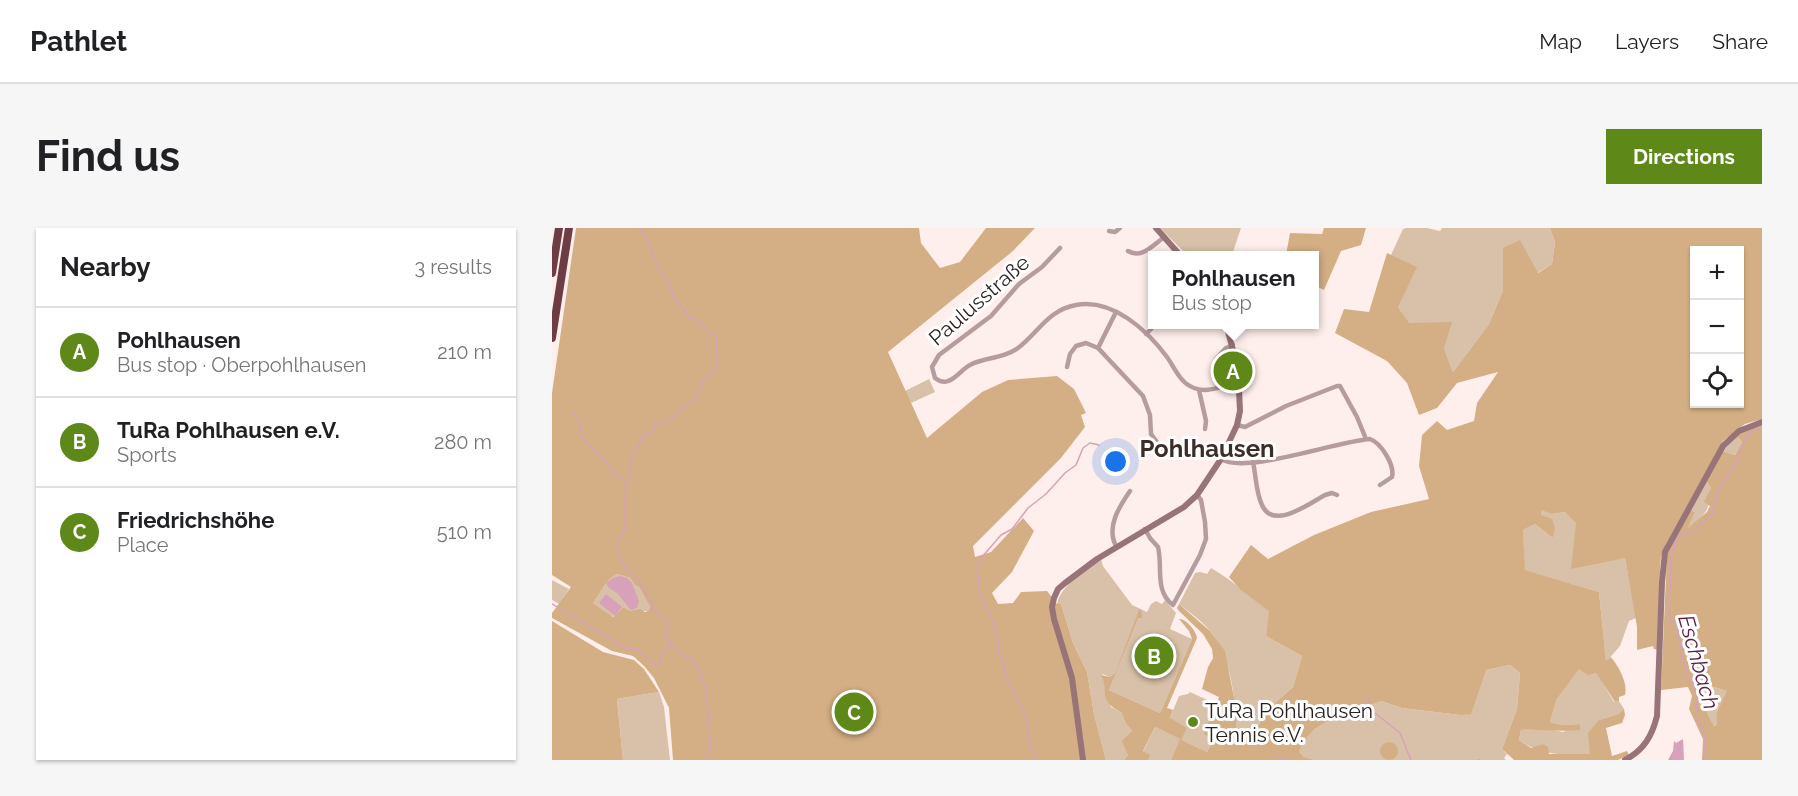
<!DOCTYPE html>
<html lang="en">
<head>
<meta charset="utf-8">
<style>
  :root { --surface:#fff; --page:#f6f6f6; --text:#202124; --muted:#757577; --line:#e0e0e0; --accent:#5e8919 }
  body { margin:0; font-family:Raleway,sans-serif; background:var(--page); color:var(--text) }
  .controls { position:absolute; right:18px; top:18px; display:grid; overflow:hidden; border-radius:0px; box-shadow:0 2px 4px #0004 }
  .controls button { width:54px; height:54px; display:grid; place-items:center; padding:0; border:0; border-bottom:2px solid var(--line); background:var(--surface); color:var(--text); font:30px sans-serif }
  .you { position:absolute; left:564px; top:234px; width:21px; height:21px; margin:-15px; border:4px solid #fff; border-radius:50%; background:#1a73e8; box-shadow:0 0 0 9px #1a73e833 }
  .badge { display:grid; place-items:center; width:39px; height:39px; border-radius:50%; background:var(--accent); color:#fff; font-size:20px; font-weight:700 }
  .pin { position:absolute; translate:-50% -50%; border:3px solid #fff; box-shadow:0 2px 6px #0006 }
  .popup { position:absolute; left:596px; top:23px; width:171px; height:78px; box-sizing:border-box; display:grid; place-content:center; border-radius:0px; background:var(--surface); filter:drop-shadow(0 2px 4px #0005); font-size:20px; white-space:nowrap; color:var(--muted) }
  .popup b { font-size:22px; color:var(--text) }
  .popup::after { content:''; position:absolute; left:50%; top:100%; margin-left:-12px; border:12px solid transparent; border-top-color:var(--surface) }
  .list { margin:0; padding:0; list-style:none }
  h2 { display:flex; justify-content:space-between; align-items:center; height:78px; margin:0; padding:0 24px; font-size:26px }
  h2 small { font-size:20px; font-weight:400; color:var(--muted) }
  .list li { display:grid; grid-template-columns:39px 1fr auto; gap:18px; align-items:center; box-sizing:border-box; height:90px; padding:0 24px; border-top:2px solid var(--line) }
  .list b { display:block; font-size:22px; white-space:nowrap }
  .list p { margin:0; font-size:20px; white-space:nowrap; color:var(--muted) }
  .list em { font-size:20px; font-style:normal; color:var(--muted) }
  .icon { flex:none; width:33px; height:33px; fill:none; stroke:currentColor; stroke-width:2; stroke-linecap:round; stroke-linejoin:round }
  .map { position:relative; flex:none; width:1210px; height:532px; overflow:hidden; border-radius:0px }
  header { display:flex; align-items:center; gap:36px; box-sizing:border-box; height:84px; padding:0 30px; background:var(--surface); border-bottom:2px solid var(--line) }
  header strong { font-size:28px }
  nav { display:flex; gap:33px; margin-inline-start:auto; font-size:21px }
  .intro { display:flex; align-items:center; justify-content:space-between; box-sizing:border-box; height:144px; padding:0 36px }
  h1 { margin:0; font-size:42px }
  .button { padding:15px 27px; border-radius:0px; background:var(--accent); color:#fff; font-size:21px; font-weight:700 }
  main { display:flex; gap:36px; padding:0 36px }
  aside { flex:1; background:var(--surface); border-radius:0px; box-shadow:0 2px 4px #0004 }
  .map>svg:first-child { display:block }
</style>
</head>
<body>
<header>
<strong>Pathlet</strong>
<nav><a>Map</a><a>Layers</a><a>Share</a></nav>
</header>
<div class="intro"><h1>Find us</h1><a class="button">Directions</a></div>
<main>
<aside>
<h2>Nearby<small>3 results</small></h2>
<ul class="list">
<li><span class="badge">A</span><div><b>Pohlhausen</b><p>Bus stop · Oberpohlhausen</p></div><em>210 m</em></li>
<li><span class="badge">B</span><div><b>TuRa Pohlhausen e.V.</b><p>Sports</p></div><em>280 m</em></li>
<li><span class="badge">C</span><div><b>Friedrichshöhe</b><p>Place</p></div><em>510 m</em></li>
</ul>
</aside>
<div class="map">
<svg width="1210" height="532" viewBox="0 0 1210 532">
  <rect width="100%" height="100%" fill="#ffefec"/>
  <g fill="#d8c1a8">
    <path d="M 608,0 L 689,0 L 680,27 L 635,27 Z"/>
    <path d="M 854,0 L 875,0 L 888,3 L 890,0 L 998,0 L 1003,14 L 1000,36 L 985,45 L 951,20 L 951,62 L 937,96 L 901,144 L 892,120 L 858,95 L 846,79 L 839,27 L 851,1 Z"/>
    <path d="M 377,151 L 383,164 L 359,175 L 353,163 Z"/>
    <path d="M 1185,208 L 1190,214 L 1183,227 L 1171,223 Z"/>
    <path d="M 1154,253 L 1159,260 C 1158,284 1153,286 1135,302 L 1143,284 L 1138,282 Z"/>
    <path d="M 989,281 L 1000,286 L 1013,284 L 1024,294 L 1073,330 L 1084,390 L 1077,393 L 1068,418 L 1054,434 L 1047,364 L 972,342 L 971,302 L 983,296 L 998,308 L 988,287 Z"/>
    <path d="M 549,331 L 551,338 L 580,377 L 595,384 L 599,376 L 604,373 L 610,376 L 613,372 L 624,385 L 618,401 L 640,411 L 608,485 L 557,462 L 588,382 L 563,445 L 558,449 L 550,446 L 559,479 L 569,484 L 573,494 L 581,504 L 576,527 L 572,532 L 554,532 L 542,486 L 535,444 L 521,415 L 509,376 L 505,376 C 510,355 533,344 549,331 Z"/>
    <path d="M 659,340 C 680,352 698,368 718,383 L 714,408 L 750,428 L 741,459 L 715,482 L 699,510 L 685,509 C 683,474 681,430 658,403 C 650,393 637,384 627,376 L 643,345 L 648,344 L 655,346 Z"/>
    <path d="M 65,346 L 78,350 L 84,358 L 87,359 L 98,379 L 96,383 L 79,383 L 71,379 L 60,389 L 41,375 C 50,364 52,353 65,346 Z"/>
    <path d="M 0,352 L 17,361 L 7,376 L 0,372 Z"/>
    <path d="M 958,437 L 968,445 L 965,481 L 950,521 L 955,526 L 952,530 L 954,532 L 717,532 L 790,460 L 850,480 L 908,487 L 934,442 Z"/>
    <path d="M 1027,440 L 1044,444 L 1062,474 L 1067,473 L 1072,481 L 1066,486 L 1047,492 L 1038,526 C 1009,526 992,529 967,512 L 969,502 L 997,501 L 1011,504 L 1027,496 L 1010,497 L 998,494 L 1005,471 Z"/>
    <path d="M 1151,456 L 1176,463 L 1165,484 L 1165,496 L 1161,498 C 1154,486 1150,470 1151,456 Z"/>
    <path d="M 107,464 L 112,479 L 118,532 L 71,532 L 65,471 Z"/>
    <path d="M 638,464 L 664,476 L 651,506 L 661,512 L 655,524 L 628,512 L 619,532 L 596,532 L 591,524 L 603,499 L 629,511 L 618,490 L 627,468 L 636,466 Z"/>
  </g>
  <g fill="#d4af85" fill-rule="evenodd">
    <path d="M 24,0 L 367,0 L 369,15 L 388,40 L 408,34 L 434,0 L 483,0 L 461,23 L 336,124 L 375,210 L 430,164 L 456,152 L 505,148 L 522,161 L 534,185 L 529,187 L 533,199 L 509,230 L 421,318 L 423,329 L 439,324 L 471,290 L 482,303 L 460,344 L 440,365 L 446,376 L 461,375 L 469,364 L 495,363 L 505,376 L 509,376 L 521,415 L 535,444 L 542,486 L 554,532 L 121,532 L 117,480 L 102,450 L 92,438 L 81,428 L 60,423 L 0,390 L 0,385 L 19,359 L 0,347 L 0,165 ZM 65,346 L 78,350 L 84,358 L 87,359 L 98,379 L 96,383 L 93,384 L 88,381 L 79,383 L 71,379 L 61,389 L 41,375 C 50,364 52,353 65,346 Z"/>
    <path d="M 772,0 L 814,0 L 809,17 L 789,23 L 772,62 L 762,57 L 762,27 L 734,27 L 738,5 L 770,6 Z"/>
    <path d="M 998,0 L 1210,0 L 1210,191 L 1193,196 L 1171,213 L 1114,316 L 1109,329 L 1108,340 L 1106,422 L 1102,421 L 1101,418 L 1085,422 L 1085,399 L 1073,330 L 1019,341 L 1024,295 L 1013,284 L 1000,286 L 989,282 L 989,287 L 1000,291 L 1003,300 L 1001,309 L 998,308 L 983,296 L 971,302 L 973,342 L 1047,364 L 1054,433 L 1059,429 C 1067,439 1076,455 1073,467 L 1067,469 L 1067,473 L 1063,474 L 1044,445 L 1036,447 L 1027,441 L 1005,471 L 998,494 L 1010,497 L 1028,496 L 1028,502 C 1008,504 989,501 969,502 L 967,512 L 979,520 L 991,516 L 996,519 L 997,526 L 1038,526 L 1036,505 L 1047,492 L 1066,486 L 1072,481 L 1073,487 L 1070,495 L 1054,500 L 1060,528 L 1075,523 L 1077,527 L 1066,532 L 962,532 L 950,521 L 965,481 L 968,445 L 958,437 L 934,442 L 919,486 L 908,487 L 850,480 L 829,473 L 783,488 L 762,501 L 750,515 L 747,524 L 751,529 L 762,532 L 619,532 L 628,511 L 603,499 L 591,523 L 598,527 L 596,532 L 572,532 L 576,527 L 570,513 L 580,503 L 573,494 L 569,484 C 544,471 558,464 549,447 L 558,449 L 563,445 L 587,382 L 589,381 L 590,390 L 586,390 L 557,462 L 608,485 L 640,411 L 637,403 L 627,391 C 633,390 644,402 645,410 L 615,480 L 621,482 L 618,490 L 635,500 L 629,512 L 655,524 L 661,512 L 651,506 L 667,469 L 650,461 L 656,439 L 661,430 L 660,421 L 651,406 L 627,383 L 625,380 L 627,376 L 658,403 L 673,423 L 683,475 L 685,508 L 699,510 L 715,482 L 741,459 L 750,428 L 714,408 L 717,383 L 689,362 L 677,349 L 699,317 L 716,331 L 762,307 L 819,284 L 877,271 L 867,238 L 870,207 L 885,193 L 895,202 L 922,193 L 925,175 L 946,144 L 905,155 L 885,180 L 867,187 L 855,155 L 835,133 L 783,105 L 792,81 L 817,84 L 835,25 L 865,39 L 846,79 L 858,95 L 900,94 L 892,120 L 901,144 L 937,96 L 951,62 L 951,20 L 968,12 L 986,45 L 1000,36 L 1003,14 ZM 1142,22 L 1188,22 L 1188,176 L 1142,176 Z"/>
    <path d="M 1210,197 L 1210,532 L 1150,532 L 1151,511 L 1137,481 L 1140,468 L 1136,459 L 1109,462 L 1115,326 L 1138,282 L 1143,284 L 1136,300 L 1155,284 L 1158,278 L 1152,274 L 1159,260 L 1154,253 L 1171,223 L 1183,227 L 1190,214 L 1185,208 L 1192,203 ZM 1152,456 L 1175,463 L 1165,484 L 1165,496 L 1162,498 C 1154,487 1150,470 1152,456 Z"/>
    <path d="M 0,393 L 51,424 L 82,432 L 92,441 L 107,464 L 65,471 L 71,532 L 0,532 Z"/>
    <circle cx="837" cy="523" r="9"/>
  </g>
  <g fill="#d7a1b9">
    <path d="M 68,348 L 75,350 L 80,355 L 87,373 L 85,380 L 79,382 L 65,365 L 57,360 L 54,355 L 61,350 Z"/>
    <path d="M 54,366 L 70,379 L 63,388 L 47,375 Z"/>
    <path d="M 1131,511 L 1132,532 L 1116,532 L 1121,523 L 1122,513 L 1124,515 Z"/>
  </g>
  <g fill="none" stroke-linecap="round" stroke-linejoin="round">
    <g stroke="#d7a1b9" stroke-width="1.5">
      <path d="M 88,0 L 99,19 L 106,41 L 115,51 L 123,71 L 138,90 L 144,91 L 165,110 L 165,139 L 151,153 L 146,167 L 121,190 L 119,189 L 115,193 L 102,197 L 102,203 L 89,210 L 85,222 L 79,229 L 79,243 L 73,261 L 73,300 L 66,313 L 65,322 L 69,333 L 78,345 L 86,351 L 104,384 L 117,394 L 117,400 L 112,405 L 113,408 L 128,425 L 143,433 L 154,462 L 159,519 L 154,525 L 157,532"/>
      <path d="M 21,184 L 29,198 L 27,205 L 29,209 L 59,240 L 61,245 L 74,254"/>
      <path d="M 0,376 L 76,421 L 84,420 L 104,438 L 108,436 L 108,428 L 121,415"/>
      <path d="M 816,469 L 818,481 L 848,505 L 859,532"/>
      <path d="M 723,528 L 734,532"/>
      <path d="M 481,532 L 484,528 L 479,519 L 473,485 L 453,449 L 452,436 L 446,422 L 446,410 L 437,385 L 428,367 L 425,340 L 430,329 L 449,307 L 460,301 L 476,280 L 494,266 L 513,245 L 524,237 L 531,220 L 538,215 L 547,217"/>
      <path d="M 926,532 L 928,532"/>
      <path d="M 1151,532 L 1153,515 L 1151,502 L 1146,493 L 1143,459 L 1136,447 L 1130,428 L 1126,402 L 1119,393 L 1117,386 L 1119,330 L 1124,313 L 1128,308 L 1141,303 L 1160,286 L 1167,261 L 1181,241 L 1196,205 L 1210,200"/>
    </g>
    <g stroke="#b79c9f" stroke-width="4.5">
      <path d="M 557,3 L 563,4 L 568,0"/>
      <path d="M 508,20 L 490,39 L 467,56 L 439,88 L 387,127 L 380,139 L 383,150 C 387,153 391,155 396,153 C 405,150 410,141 418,137 C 433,129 451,131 466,120 C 486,105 496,82 524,77 C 560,70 595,102 615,129 C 623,140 628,155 642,160 C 656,166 673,156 687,156"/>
      <path d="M 576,23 C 589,31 600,18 611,10"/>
      <path d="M 594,106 L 604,96"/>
      <path d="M 546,120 L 564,84"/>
      <path d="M 515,139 L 518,126 L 524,118 L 534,115 L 546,120 L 591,168 L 598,187 L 599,206 L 611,222"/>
      <path d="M 670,158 L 664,131 L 674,120 L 681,117"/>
      <path d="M 647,162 L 654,193 L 653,201"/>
      <path d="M 685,197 L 693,199 L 734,178 L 785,158 L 788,158 L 805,189 L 814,211"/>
      <path d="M 669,231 C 693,247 785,213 818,211 C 829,215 843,237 840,249 L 828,257"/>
      <path d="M 701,234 C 704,248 704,265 710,277 C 721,303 758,275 773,267 L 780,265 L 785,267"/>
      <path d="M 593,301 L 598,310 L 606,319 C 611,338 602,363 621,377 L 648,327 L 654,311 L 653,294 L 649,272 L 645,267"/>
      <path d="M 564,318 C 554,299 567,279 578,263"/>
    </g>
    <g stroke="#987377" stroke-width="6">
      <path d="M 604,0 L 628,27"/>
      <path d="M 531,532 L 520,450 L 502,391 L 500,379 L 502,370 L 506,361 L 513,355 L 545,331 L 632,279 L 645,267 L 669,231 L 685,197 L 688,183 L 686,141 L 674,96"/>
      <path d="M 1073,532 C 1092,522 1100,508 1105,488 L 1110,354 L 1113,324 L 1171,218 L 1187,203 L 1210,194"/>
    </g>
    <g stroke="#6e3c44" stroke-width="8">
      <path d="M 0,45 L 7,0"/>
      <path d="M 0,110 L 17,0"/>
    </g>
  </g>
  <circle fill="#5e8919" stroke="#fff" stroke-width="2" cx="641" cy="494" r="6"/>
  <g text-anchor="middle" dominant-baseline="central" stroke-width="6" stroke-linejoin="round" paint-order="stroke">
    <g font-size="21" fill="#281e1d" stroke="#fff">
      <text transform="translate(427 72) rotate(-41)">Paulusstraße</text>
    </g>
    <g font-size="21" fill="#281e1d" stroke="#fff" text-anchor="start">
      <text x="653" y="482">TuRa Pohlhausen<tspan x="653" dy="24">Tennis e.V.</tspan></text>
    </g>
    <g font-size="22" font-style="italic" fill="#5c1d3f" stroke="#fff">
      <text transform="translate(1147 434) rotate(74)">Eschbach</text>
    </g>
    <g font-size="24" font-weight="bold" fill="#3f2c28" stroke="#fff">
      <text x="655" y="220">Pohlhausen</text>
    </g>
  </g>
</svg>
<div class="controls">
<button>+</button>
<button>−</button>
<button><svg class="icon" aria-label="locate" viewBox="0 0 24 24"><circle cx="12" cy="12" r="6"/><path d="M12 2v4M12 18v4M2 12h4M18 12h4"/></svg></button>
</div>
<div class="you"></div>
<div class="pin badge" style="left:681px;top:143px">A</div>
<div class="popup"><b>Pohlhausen</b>Bus stop</div>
<div class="pin badge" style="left:602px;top:428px">B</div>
<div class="pin badge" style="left:302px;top:484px">C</div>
</div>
</main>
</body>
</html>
